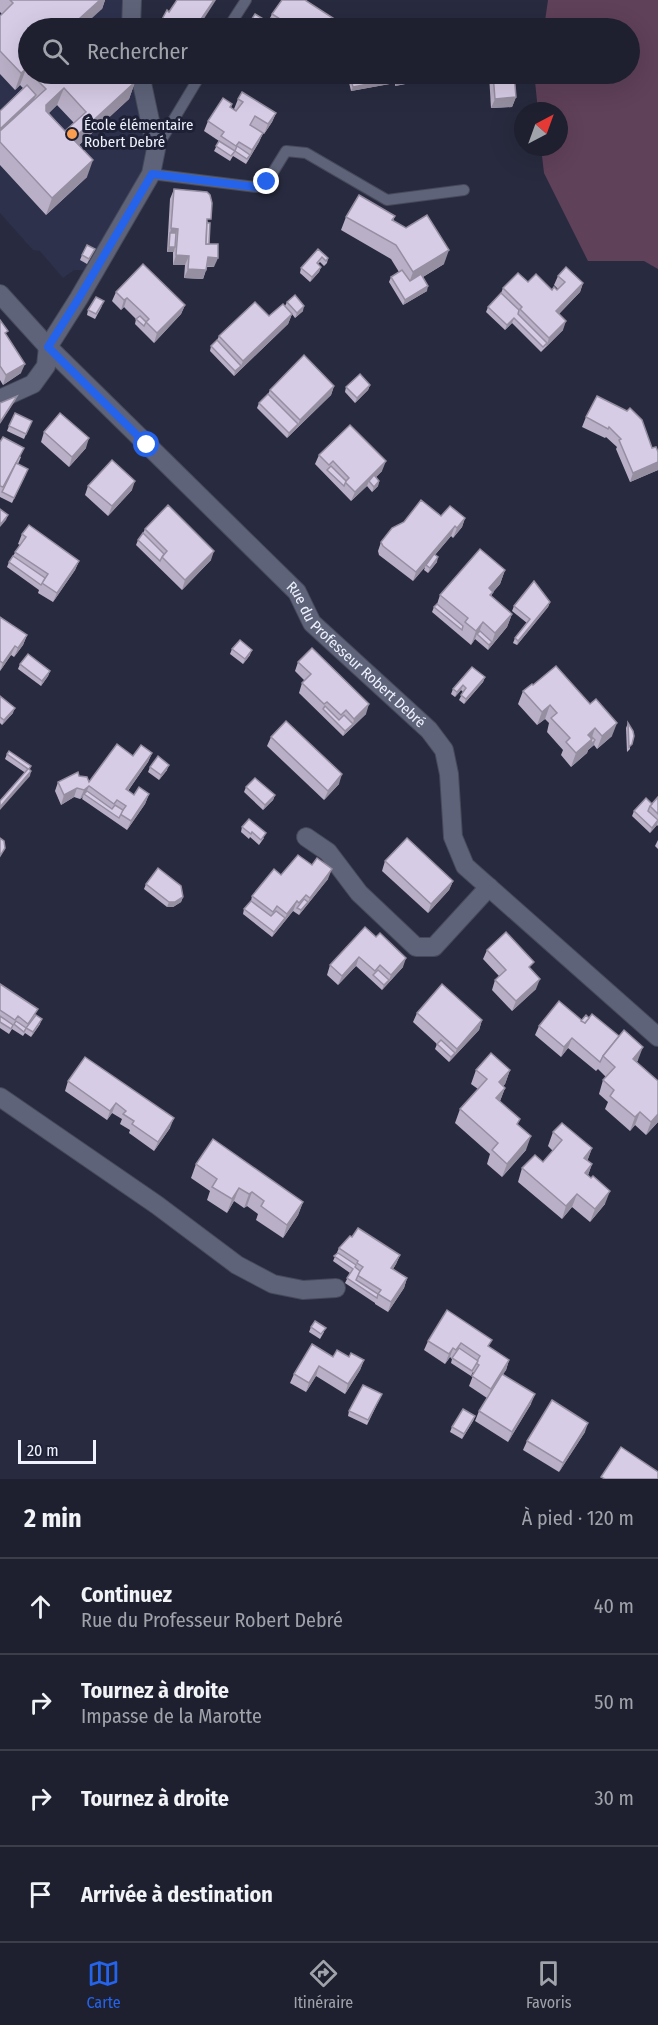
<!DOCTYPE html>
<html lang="fr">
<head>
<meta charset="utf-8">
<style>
  :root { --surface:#1e202f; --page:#262837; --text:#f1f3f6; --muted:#a1a3aa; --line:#3c3e4b; --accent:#2563eb }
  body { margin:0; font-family:"Fira Sans Condensed",sans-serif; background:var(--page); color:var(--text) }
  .compass { position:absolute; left:514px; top:102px; width:54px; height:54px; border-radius:50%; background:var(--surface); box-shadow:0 6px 24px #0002; rotate:41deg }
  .scale { position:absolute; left:18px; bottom:15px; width:78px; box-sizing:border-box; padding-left:6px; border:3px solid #eff2fd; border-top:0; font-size:16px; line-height:21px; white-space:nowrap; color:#eff2fd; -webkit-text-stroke:4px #1e2135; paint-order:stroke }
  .stop { position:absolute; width:18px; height:18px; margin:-14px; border:4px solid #2563eb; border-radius:50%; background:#fff }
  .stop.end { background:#2563eb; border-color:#fff; box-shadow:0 2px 6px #0008 }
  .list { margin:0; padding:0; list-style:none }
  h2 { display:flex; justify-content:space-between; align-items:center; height:78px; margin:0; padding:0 24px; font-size:26px }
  h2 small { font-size:20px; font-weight:400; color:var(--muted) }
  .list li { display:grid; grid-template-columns:39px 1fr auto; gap:18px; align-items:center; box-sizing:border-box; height:96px; padding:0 24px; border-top:2px solid var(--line) }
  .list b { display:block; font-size:22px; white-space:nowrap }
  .list p { margin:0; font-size:20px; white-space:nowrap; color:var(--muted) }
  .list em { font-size:20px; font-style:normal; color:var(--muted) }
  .icon { flex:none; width:33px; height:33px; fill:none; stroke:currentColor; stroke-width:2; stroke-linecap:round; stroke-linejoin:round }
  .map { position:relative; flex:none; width:658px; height:1479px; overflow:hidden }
  .search { position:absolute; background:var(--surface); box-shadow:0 6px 24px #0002; left:18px; right:18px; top:18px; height:66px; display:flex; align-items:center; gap:15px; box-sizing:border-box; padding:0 21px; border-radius:33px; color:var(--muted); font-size:22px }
  .sheet { height:462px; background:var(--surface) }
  nav { display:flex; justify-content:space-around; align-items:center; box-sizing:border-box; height:84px; border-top:2px solid var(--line); background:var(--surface); font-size:16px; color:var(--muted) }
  nav a { display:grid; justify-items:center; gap:3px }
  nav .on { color:var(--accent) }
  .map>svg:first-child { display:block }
</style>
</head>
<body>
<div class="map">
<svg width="658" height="1479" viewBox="0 0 658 1479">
  <rect width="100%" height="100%" fill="#282b3f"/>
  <path fill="#2d314c" d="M 0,0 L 122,0 L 122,28 L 28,28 L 28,74 L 131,74 L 136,89 L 148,160 L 146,169 L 84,270 L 74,270 L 63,278 L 40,251 L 33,250 L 0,213 Z"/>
  <path fill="#5f415a" d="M 548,0 L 658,0 L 658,269 L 644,261 L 588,261 L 544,173 L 541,147 L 559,147 L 559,111 L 538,111 L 535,81 L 536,74 L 630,74 L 630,28 L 544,28 Z"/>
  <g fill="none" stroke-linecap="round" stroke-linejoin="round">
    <defs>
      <g id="lane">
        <path d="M 228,28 L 246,0"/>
        <path d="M 156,149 L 201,74"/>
        <path d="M 151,174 L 256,187 L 267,182 L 286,151 L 306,153 L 387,200 L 464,190"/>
      </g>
      <g id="street">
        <path d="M 131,28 L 132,0"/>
        <path id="s1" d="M 0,294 L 48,347 L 297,592 L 312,623 L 429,730 L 444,750 L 449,774 L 453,837 L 465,866 L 658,1037"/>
        <path d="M 0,399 L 33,384 L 46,366 L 48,347 L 79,298 L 151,174 L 156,149 L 140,74"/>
        <path d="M 306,837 L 328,852 L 359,893 L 416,947 L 434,947 L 489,887"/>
        <path d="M 0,1097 L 157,1205 L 237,1265 L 273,1284 L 303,1290 L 336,1288"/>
      </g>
    </defs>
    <use href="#lane" stroke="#46495a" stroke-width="12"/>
    <use href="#street" stroke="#46495a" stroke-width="20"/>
    <use href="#lane" stroke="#5e637a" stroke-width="10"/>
    <use href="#street" stroke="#5e637a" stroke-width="18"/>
  </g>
  <g fill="#b9afc6" fill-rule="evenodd">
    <path d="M 0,0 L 105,0 L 102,9 L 28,28 L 28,74 L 127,74 L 135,82 L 129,99 L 79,145 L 87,177 L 46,215 L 0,165 L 0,111 L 23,88 L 20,85 L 15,90 L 0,74 L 0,16 L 2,14 L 0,12 ZM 57,105 L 74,123 L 65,131 L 49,113 Z"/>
    <path d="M 272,14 L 336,20 L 333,28 L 246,28 L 268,22 Z"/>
    <path d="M 347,74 L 443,74 L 441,77 L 395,86 L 395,83 L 351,91 Z"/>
    <path d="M 489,74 L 514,74 L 516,97 L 512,107 L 491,108 Z"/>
    <path d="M 238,99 L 276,113 L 272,122 L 264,134 L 263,133 L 259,142 L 246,164 L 233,156 L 230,161 L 214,151 L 219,141 L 204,131 L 208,121 L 232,104 L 231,108 L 236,111 L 237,111 L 234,109 Z"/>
    <path d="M 174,189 L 210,224 L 209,244 L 214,267 L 207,267 L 203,279 L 184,278 L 185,265 L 173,265 L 173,252 L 167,252 L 170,199 Z"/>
    <path d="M 395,216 L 393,221 L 444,264 L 423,277 L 427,291 L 403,305 L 389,282 L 391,277 L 399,272 L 391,259 L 341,230 L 346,217 Z"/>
    <path d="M 95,249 L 87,264 L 80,260 L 82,255 Z"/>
    <path d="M 318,249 L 328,258 L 327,263 L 324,266 L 320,262 L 318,264 L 321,267 L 319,272 L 310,282 L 300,273 L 301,268 Z"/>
    <path d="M 558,276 L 583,283 L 580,292 L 559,314 L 563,330 L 541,352 L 512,323 L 505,330 L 486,312 L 488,307 L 501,293 L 503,288 L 528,282 L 552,290 L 557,290 L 558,289 L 554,285 Z"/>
    <path d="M 116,292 L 185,305 L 181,314 L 154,343 L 135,324 L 136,319 L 124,307 L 121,310 L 112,301 Z"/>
    <path d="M 287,302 L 303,311 L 295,318 L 292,314 L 288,324 L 234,376 L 210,351 L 211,346 L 217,340 L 219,336 L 269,316 L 285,306 Z"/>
    <path d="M 102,306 L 95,319 L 87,315 L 88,310 Z"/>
    <path d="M 0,320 L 21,373 L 3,385 L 0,380 Z"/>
    <path d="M 370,385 L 368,390 L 355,403 L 345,392 L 346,387 Z"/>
    <path d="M 334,386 L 331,395 L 287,438 L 257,408 L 259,403 L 268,394 L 270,390 Z"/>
    <path d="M 597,396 L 658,470 L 630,482 L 616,449 L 617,447 L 606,437 L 605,438 L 582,427 L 586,417 Z"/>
    <path d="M 32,421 L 24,439 L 7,431 L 9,426 Z"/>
    <path d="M 44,432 L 86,448 L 69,467 L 41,442 Z"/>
    <path d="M 0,442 L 21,457 L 18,464 L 26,474 L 12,503 L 0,497 Z"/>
    <path d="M 319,455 L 382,471 L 376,477 L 379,481 L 378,486 L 372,492 L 367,486 L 351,501 L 315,464 Z"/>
    <path d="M 88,486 L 132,490 L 108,516 L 85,495 Z"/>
    <path d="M 441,516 L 465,518 L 462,527 L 453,538 L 451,536 L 435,555 L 437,562 L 428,573 L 424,570 L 425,567 L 413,581 L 379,555 L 378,551 L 381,542 Z"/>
    <path d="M 145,529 L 211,560 L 182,590 L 136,545 L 138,540 L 143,533 Z"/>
    <path d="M 22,534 L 79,561 L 75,570 L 53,602 L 38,593 L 39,590 L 7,567 L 9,562 L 20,545 L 18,544 Z"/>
    <path d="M 505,570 L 500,584 L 493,592 L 491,596 L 512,614 L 507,627 L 488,650 L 475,639 L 471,645 L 432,612 L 434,607 L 437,604 L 440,595 Z"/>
    <path d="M 550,602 L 548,607 L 517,645 L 513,643 L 515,638 L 527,623 L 512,611 L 514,606 Z"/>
    <path d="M 0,617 L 27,635 L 23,645 L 14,657 L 11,655 L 0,671 Z"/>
    <path d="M 232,649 L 250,655 L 243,664 L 230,654 Z"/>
    <path d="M 298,662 L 366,714 L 343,736 L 299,693 L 302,683 L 305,681 L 295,671 Z"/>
    <path d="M 20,664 L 50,671 L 48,676 L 41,686 L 18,669 Z"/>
    <path d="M 485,677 L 483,682 L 464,704 L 459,700 L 463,692 L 461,690 L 455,697 L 451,694 L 453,689 Z"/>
    <path d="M 523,691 L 612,736 L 597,749 L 594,745 L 588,750 L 587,753 L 571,767 L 561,755 L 563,750 L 547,732 L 549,723 L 545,719 L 537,725 L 518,704 Z"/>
    <path d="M 0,696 L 13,713 L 2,725 L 0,723 Z"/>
    <path d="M 628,723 L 630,749 L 627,752 L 626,728 Z"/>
    <path d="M 271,737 L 339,784 L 324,800 L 267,746 Z"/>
    <path d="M 152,753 L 148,762 L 128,791 L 134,795 L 149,794 L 145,804 L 127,830 L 82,799 L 83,797 L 80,799 L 74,797 L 61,805 L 55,791 L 58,782 L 79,776 L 89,782 L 133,756 Z"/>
    <path d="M 7,754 L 29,770 L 30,776 L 5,759 Z"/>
    <path d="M 150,767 L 167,770 L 159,780 L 148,772 Z"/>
    <path d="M 246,787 L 275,795 L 273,800 L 263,810 L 244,792 Z"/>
    <path d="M 658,797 L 658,826 L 657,825 L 650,833 L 632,816 L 634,811 L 652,804 Z"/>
    <path d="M 242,827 L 264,838 L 259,845 L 250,837 L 249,839 L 241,832 Z"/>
    <path d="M 658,840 L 658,849 L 655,846 Z"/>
    <path d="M 385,861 L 453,881 L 449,890 L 428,913 L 382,871 Z"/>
    <path d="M 281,875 L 328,879 L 299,915 L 293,911 L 272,937 L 243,914 L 244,909 L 251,901 L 252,896 Z"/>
    <path d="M 146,884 L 183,897 L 181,902 L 173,907 L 167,907 L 144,889 Z"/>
    <path d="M 365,927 L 403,967 L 382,990 L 356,966 L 338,985 L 327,975 L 330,965 Z"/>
    <path d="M 487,950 L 531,970 L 536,989 L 512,1011 L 492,990 L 495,980 L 499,976 L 483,959 Z"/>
    <path d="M 0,984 L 36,1015 L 40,1024 L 31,1037 L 25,1033 L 23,1036 L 12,1029 L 9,1034 L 0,1028 Z"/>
    <path d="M 417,1013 L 482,1020 L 479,1030 L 449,1062 L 435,1049 L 437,1044 L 413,1022 Z"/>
    <path d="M 581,1021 L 638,1060 L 637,1062 L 658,1081 L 658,1122 L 646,1135 L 635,1125 L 630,1131 L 605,1109 L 608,1102 L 599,1094 L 603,1080 L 606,1077 L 598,1069 L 596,1071 L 568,1048 L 561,1057 L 535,1035 L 539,1026 Z"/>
    <path d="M 476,1070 L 510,1070 L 505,1084 L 503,1086 L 505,1088 L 500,1101 L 518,1125 L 526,1150 L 502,1177 L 487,1164 L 490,1154 L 455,1123 L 460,1109 L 478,1089 L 471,1084 Z"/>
    <path d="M 68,1081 L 170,1128 L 154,1151 L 129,1133 L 130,1130 L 120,1124 L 122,1119 L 112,1113 L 107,1120 L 65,1091 Z"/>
    <path d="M 553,1132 L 592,1148 L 587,1161 L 592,1164 L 588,1175 L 605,1204 L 590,1222 L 572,1207 L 562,1219 L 518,1182 L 522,1168 L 543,1162 L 553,1151 L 548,1146 Z"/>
    <path d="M 196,1164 L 303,1202 L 298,1215 L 283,1238 L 256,1220 L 258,1214 L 247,1206 L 244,1208 L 234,1201 L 227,1213 L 207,1200 L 210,1191 L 191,1178 Z"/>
    <path d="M 339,1248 L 400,1255 L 396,1264 L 393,1269 L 407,1278 L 404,1288 L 388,1312 L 375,1304 L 375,1303 L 345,1283 L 350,1273 L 333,1261 Z"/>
    <path d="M 447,1310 L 489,1347 L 509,1360 L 506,1370 L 503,1374 L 531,1404 L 508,1442 L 475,1421 L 479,1411 L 487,1398 L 469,1386 L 474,1373 L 473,1372 L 471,1376 L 451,1363 L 452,1359 L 450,1357 L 445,1364 L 424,1350 L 428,1341 Z"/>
    <path d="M 311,1327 L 324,1332 L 320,1339 L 309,1332 Z"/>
    <path d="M 333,1357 L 349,1357 L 364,1360 L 360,1370 L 345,1394 L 316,1376 L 306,1392 L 290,1383 L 294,1374 Z"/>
    <path d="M 382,1394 L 367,1425 L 348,1416 L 349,1411 Z"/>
    <path d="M 475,1416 L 473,1421 L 462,1439 L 450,1432 L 452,1427 Z"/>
    <path d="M 585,1432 L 559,1472 L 523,1450 L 527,1441 Z"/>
  </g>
  <g fill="#968fa1">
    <path d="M 100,0 L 105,0 L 102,9 L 81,28 L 69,28 Z"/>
    <path d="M 214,0 L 216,0 L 198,28 L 195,28 Z"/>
    <path d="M 26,69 L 20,85 L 15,90 L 21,73 Z"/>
    <path d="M 363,74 L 368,74 L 365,82 L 351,80 L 353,75 Z"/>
    <path d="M 398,74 L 395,83 L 351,91 L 353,87 L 368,84 L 369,79 Z"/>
    <path d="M 414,74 L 443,74 L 441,77 L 395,86 L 398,77 Z"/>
    <path d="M 135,82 L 129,99 L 67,156 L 73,139 Z"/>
    <path d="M 64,88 L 57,105 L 40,121 L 46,105 Z"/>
    <path d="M 36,95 L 34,100 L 0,132 L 0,129 Z"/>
    <path d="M 516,97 L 512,107 L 491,108 L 495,99 Z"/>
    <path d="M 276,113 L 272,122 L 264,134 L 268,124 Z"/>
    <path d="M 263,133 L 259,142 L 246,164 L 252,150 Z"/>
    <path d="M 93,160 L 87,177 L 46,215 L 52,198 Z"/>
    <path d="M 171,228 L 178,229 L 174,238 L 170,233 Z"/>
    <path d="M 169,247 L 175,247 L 174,252 L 167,252 Z"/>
    <path d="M 449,250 L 444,264 L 408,286 L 413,272 Z"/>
    <path d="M 176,255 L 189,256 L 185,265 L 173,265 Z"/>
    <path d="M 208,257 L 218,258 L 214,267 L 204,266 Z"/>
    <path d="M 321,267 L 319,272 L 310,282 L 312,277 Z"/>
    <path d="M 188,269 L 206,270 L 203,279 L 184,278 Z"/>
    <path d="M 583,283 L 580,292 L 553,320 L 556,311 Z"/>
    <path d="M 428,286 L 427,291 L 403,305 L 405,300 Z"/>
    <path d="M 127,298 L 124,307 L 121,310 L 124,300 Z"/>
    <path d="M 185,305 L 181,314 L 154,343 L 157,333 Z"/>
    <path d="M 304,306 L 303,311 L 295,318 L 297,313 Z"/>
    <path d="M 292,314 L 288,324 L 234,376 L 235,371 L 241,366 L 243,361 Z"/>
    <path d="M 514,318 L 512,323 L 505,330 L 507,325 Z"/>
    <path d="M 566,321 L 563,330 L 546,347 L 549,338 Z"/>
    <path d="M 25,364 L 21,373 L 3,385 L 6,375 Z"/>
    <path d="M 370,385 L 368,390 L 355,403 L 357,398 Z"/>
    <path d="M 334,386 L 331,395 L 296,429 L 300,420 Z"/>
    <path d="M 17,396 L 15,401 L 0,424 L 0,422 Z"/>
    <path d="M 298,424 L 296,429 L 287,438 L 289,433 Z"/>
    <path d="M 89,438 L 86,448 L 69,467 L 72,457 Z"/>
    <path d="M 386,461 L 382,471 L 370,483 L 369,481 L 367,486 L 351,501 L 355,492 Z"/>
    <path d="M 658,462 L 658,470 L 630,482 L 633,473 Z"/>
    <path d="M 135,481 L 132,490 L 108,516 L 112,506 Z"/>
    <path d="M 379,481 L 378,486 L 372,492 L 374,487 Z"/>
    <path d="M 8,515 L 6,520 L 0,527 L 0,525 Z"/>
    <path d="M 465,518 L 462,527 L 453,538 L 457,528 Z"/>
    <path d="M 455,526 L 451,536 L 426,565 L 425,567 L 413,581 L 416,572 Z"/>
    <path d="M 214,551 L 211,560 L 182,590 L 185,580 Z"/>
    <path d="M 438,557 L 437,562 L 428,573 L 430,568 Z"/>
    <path d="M 79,561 L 75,570 L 53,602 L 57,593 Z"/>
    <path d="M 505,570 L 500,584 L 493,592 L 488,605 L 489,588 Z"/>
    <path d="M 550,602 L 548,607 L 517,645 L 518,641 Z"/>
    <path d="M 512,614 L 507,627 L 488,650 L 489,645 L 492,642 L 495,633 Z"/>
    <path d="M 483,622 L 478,635 L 477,634 L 475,639 L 471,645 L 476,631 Z"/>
    <path d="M 27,635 L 23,645 L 14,657 L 18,648 Z"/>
    <path d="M 15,646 L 11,655 L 0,671 L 3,663 Z"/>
    <path d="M 252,650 L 250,655 L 243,664 L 245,659 Z"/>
    <path d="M 50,671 L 48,676 L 41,686 L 42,681 Z"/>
    <path d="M 485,677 L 483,682 L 464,704 L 466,699 Z"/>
    <path d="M 463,685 L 461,690 L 455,697 L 457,692 Z"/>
    <path d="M 369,704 L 366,714 L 343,736 L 345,731 L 353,724 L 354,719 Z"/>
    <path d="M 550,705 L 545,719 L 537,725 L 542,712 Z"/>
    <path d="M 15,708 L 13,713 L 2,725 L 4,720 Z"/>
    <path d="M 617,723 L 612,736 L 597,749 L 602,736 Z"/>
    <path d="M 595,728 L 591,740 L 595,740 L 594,745 L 588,750 L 587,753 L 571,767 L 576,753 L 588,735 Z"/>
    <path d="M 152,753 L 148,762 L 122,799 L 126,789 Z"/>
    <path d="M 169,765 L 167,770 L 159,780 L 161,775 Z"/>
    <path d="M 31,771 L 30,776 L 0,810 L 0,807 Z"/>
    <path d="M 342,774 L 339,784 L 324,800 L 328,791 Z"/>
    <path d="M 89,786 L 85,795 L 84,794 L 83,797 L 80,799 L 84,790 Z"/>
    <path d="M 77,788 L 74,797 L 61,805 L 64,795 Z"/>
    <path d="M 149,794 L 145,804 L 127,830 L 131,821 Z"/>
    <path d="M 275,795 L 273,800 L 263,810 L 265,805 Z"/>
    <path d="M 658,821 L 657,825 L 650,833 L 652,828 Z"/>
    <path d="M 332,869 L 328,879 L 299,915 L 301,910 L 308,902 L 310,898 Z"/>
    <path d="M 453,881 L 449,890 L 428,913 L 431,904 Z"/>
    <path d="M 183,897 L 181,902 L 173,907 L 167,907 L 169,902 Z"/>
    <path d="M 297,901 L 293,911 L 272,937 L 274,932 L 285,918 L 287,914 Z"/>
    <path d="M 359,957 L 356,966 L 338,985 L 342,976 Z"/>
    <path d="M 406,958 L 403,967 L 382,990 L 384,985 L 389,980 L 391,975 Z"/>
    <path d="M 540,979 L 536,989 L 512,1011 L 516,1001 Z"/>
    <path d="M 42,1019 L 40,1024 L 31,1037 L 33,1032 Z"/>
    <path d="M 482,1020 L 479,1030 L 449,1062 L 451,1057 L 455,1053 L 457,1049 Z"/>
    <path d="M 572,1038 L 568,1048 L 561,1057 L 564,1047 Z"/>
    <path d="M 643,1047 L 638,1060 L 628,1072 L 633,1059 Z"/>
    <path d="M 510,1070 L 505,1084 L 494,1096 L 499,1082 Z"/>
    <path d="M 505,1088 L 500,1101 L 496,1098 Z"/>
    <path d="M 116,1103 L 112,1113 L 107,1120 L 110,1111 Z"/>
    <path d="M 640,1112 L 635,1125 L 630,1131 L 635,1117 Z"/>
    <path d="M 658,1114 L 658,1122 L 646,1135 L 651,1122 Z"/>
    <path d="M 174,1118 L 170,1128 L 154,1151 L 158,1142 Z"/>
    <path d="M 531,1136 L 526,1150 L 502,1177 L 507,1164 Z"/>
    <path d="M 592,1148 L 587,1162 L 584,1158 Z"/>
    <path d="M 592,1164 L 587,1178 L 585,1173 Z"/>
    <path d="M 239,1188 L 234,1201 L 227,1213 L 232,1199 Z"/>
    <path d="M 610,1191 L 605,1204 L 590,1222 L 595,1209 Z"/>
    <path d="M 252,1192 L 247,1206 L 244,1208 L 249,1194 Z"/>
    <path d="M 577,1194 L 572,1207 L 562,1219 L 566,1206 Z"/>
    <path d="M 303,1202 L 298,1215 L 283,1238 L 287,1225 Z"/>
    <path d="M 400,1255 L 396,1264 L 388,1277 L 391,1268 Z"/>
    <path d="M 407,1278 L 404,1288 L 388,1312 L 391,1302 Z"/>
    <path d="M 453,1348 L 450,1357 L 445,1364 L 449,1354 Z"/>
    <path d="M 364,1360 L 360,1370 L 345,1394 L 348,1384 Z"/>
    <path d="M 509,1360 L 506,1370 L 488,1398 L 491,1389 Z"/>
    <path d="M 319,1366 L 316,1376 L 306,1392 L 309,1383 Z"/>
    <path d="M 535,1394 L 531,1404 L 508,1442 L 512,1432 Z"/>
    <path d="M 475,1416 L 473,1421 L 462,1439 L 464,1434 Z"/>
    <path d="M 588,1423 L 585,1432 L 559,1472 L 563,1463 Z"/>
  </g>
  <g fill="#d7cce6" stroke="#968fa1" stroke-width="1.5" fill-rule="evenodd">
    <path d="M 10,0 L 100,0 L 69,28 L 28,28 L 28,71 L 26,69 L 21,73 L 0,51 L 0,16 L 13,3 Z"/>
    <path d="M 177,0 L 214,0 L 195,28 L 161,28 L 160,23 L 167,10 L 169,12 Z"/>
    <path d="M 282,0 L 305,0 L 336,20 L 331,28 L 294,28 L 272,14 Z"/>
    <path d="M 255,14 L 268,22 L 271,18 L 286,28 L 274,28 L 267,24 L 264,28 L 246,28 Z"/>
    <path d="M 479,21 L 479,28 L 448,28 L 448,27 Z"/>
    <path d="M 31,74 L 127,74 L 135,82 L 73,139 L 93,160 L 52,198 L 0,142 L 0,131 L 46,89 ZM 64,88 L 86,112 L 65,131 L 46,111 L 46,105 Z"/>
    <path d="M 368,74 L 397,74 L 369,79 Z"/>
    <path d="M 398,74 L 414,74 L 398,77 Z"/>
    <path d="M 493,74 L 514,74 L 516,97 L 495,99 Z"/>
    <path d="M 366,77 L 368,84 L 353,87 L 351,80 Z"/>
    <path d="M 27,85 L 36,95 L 0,129 L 0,111 Z"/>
    <path d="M 242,92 L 276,113 L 268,124 L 255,116 L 250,125 L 263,133 L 252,150 L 239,142 L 236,146 L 221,136 L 224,132 L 208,121 L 223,98 L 232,104 L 230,107 L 236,111 L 243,102 L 238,99 Z"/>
    <path d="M 219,141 L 235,151 L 231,156 L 216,146 Z"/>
    <path d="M 237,146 L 250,155 L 247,159 L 235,151 Z"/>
    <path d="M 174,189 L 207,192 L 210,195 L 212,203 L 211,219 L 207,219 L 206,244 L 218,244 L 218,258 L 208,257 L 206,270 L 188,269 L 189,256 L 176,255 L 178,229 L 171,228 Z"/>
    <path d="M 359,195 L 395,216 L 392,220 L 406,228 L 427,215 L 449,250 L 413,272 L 396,245 L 346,217 Z"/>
    <path d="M 207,223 L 210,223 L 209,244 L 206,244 Z"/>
    <path d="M 170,233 L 176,233 L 175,247 L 169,247 Z"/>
    <path d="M 87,245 L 95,249 L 89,259 L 82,255 Z"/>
    <path d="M 318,249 L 328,258 L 326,261 L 322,257 L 317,263 L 321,267 L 312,277 L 301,268 Z"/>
    <path d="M 143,264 L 185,305 L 157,333 L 146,322 L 149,319 L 141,311 L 127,298 L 124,300 L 116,292 Z"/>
    <path d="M 566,267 L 583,283 L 556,311 L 566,321 L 549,338 L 520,309 L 522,307 L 503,288 L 518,273 L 528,282 L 536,274 L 552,290 L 554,287 L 557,290 L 565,282 L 558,276 Z"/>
    <path d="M 402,270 L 410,281 L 421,274 L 428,286 L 405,300 L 391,277 Z"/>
    <path d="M 501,293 L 519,310 L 518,314 L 547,343 L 543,347 L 514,318 L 507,325 L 488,307 Z"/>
    <path d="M 295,295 L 304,306 L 297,313 L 287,302 Z"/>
    <path d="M 96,297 L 104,301 L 96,314 L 88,310 Z"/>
    <path d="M 255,302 L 269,316 L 283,304 L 292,314 L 243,361 L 219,336 Z"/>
    <path d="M 140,316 L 146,322 L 144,326 L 136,319 Z"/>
    <path d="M 0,320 L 8,331 L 5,333 L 25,364 L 6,375 L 0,366 Z"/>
    <path d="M 217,340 L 241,366 L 235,371 L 211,346 Z"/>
    <path d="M 304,355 L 334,386 L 300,420 L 270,390 Z"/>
    <path d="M 360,374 L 370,385 L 357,398 L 346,387 Z"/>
    <path d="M 268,394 L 298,424 L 289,433 L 259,403 Z"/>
    <path d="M 17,396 L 0,422 L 0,403 Z"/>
    <path d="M 597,396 L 627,411 L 630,408 L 642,420 L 652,448 L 656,447 L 658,452 L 658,462 L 633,473 L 619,440 L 621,439 L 609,427 L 608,429 L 586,417 Z"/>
    <path d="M 15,413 L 32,421 L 26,434 L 9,426 Z"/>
    <path d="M 60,413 L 89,438 L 72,457 L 44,432 Z"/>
    <path d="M 350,425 L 386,461 L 355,492 L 345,482 L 349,478 L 333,461 L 329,465 L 319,455 Z"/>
    <path d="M 3,437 L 24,448 L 3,487 L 0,486 L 0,442 Z"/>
    <path d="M 112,460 L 135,481 L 112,506 L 88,486 Z"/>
    <path d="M 16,463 L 28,469 L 14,498 L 2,492 Z"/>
    <path d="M 331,466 L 346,481 L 344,486 L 327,470 Z"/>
    <path d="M 374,475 L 379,481 L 374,487 L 369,481 Z"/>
    <path d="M 421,500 L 441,516 L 450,506 L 465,518 L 457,528 L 455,526 L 416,572 L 383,546 L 381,542 L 392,528 L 404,522 Z"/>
    <path d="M 168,505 L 214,551 L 185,580 L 162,557 L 167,551 L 145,529 Z"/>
    <path d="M 0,509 L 8,515 L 0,525 Z"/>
    <path d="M 29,525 L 79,561 L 57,593 L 42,583 L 48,574 L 15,552 L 26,537 L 22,534 Z"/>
    <path d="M 143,533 L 164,554 L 162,557 L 160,561 L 138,540 Z"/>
    <path d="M 480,549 L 505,570 L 489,588 L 493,592 L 490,595 L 512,614 L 495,633 L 483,622 L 476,631 L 465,622 L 468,618 L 440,595 Z"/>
    <path d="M 434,554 L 438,557 L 430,568 L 426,565 Z"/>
    <path d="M 13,556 L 45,578 L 41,585 L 9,562 Z"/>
    <path d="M 534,581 L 550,602 L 518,641 L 515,638 L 530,619 L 514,606 Z"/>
    <path d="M 437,604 L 463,626 L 462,630 L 434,607 Z"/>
    <path d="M 0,617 L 27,635 L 18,648 L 15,646 L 3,663 L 0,661 Z"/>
    <path d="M 480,631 L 492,642 L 489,645 L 477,634 Z"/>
    <path d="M 240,640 L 252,650 L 245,659 L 232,649 Z"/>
    <path d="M 312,648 L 369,704 L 354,719 L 346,710 L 341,715 L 327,702 L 324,704 L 302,683 L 311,674 L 298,662 Z"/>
    <path d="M 28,654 L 50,671 L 42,681 L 20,664 Z"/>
    <path d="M 556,666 L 590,704 L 596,699 L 617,723 L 602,736 L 595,728 L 588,735 L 592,739 L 576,753 L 566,742 L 570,738 L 551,718 L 557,713 L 550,705 L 542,712 L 523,691 L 532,684 L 533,685 Z"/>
    <path d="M 472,667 L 485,677 L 466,699 L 461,695 L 466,688 L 463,685 L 457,692 L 453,689 Z"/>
    <path d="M 0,696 L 15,708 L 4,720 L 0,717 Z"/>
    <path d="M 325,706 L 339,720 L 344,715 L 353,724 L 345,731 L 323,709 Z"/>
    <path d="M 286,721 L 342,774 L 328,791 L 271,737 Z"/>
    <path d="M 628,723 L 633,731 L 634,736 L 632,744 L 629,747 Z"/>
    <path d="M 592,737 L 595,740 L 590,745 L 592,739 L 591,738 Z"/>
    <path d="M 117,744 L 133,756 L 141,745 L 152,753 L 126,789 L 134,795 L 139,787 L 149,794 L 131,821 L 120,814 L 126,806 L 117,800 L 114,804 L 89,786 L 84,790 L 77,788 L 64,795 L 58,782 L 78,772 L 79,776 L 87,777 L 89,782 Z"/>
    <path d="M 9,751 L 31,766 L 29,769 L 31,771 L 0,807 L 0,801 L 28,769 L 7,754 Z"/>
    <path d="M 158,756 L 169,765 L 161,775 L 150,767 Z"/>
    <path d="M 255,778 L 275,795 L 265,805 L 246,787 Z"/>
    <path d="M 87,791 L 112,809 L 115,805 L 123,810 L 119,818 L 84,794 Z"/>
    <path d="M 658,797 L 658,814 L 650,806 Z"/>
    <path d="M 646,798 L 652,804 L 650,806 L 648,811 L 658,820 L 652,828 L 634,811 Z"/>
    <path d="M 249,819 L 266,833 L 261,840 L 252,832 L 251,834 L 242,827 Z"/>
    <path d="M 0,838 L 4,841 L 5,848 L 0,856 Z"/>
    <path d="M 407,838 L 453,881 L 431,904 L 385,861 Z"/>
    <path d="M 298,855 L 312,865 L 317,858 L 332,869 L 310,898 L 306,895 L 299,903 L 297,901 L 287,914 L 277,906 L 273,912 L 252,896 L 274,869 L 281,875 Z"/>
    <path d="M 158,868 L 181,886 L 183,897 L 175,902 L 169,902 L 146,884 Z"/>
    <path d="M 304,899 L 308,902 L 301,910 L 297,908 Z"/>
    <path d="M 251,901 L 271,916 L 276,911 L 285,918 L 274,932 L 244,909 Z"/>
    <path d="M 365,927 L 376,937 L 380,933 L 406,958 L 391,975 L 380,965 L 375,971 L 359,957 L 342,976 L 330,965 Z"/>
    <path d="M 506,932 L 534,962 L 529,967 L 540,979 L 516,1001 L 495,980 L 506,970 L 487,950 Z"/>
    <path d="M 378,970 L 389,980 L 384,985 L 373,975 Z"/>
    <path d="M 0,984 L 38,1009 L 28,1024 L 18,1016 L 15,1020 L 0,1010 Z"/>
    <path d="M 442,984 L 482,1020 L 457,1049 L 417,1013 Z"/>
    <path d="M 559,1001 L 585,1023 L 592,1014 L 619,1036 L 603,1056 L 600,1062 L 572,1038 L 564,1047 L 539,1026 Z"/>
    <path d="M 36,1015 L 42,1019 L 33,1032 L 26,1028 Z"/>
    <path d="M 586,1015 L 589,1018 L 585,1023 L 581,1021 Z"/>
    <path d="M 0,1016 L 13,1025 L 11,1029 L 0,1022 Z"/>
    <path d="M 16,1021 L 26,1028 L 24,1032 L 14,1024 Z"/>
    <path d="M 624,1030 L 643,1047 L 633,1059 L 658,1081 L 658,1114 L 651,1122 L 640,1112 L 635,1117 L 610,1096 L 614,1090 L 603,1080 L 615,1067 L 603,1056 Z"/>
    <path d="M 441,1040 L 455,1053 L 451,1057 L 437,1044 Z"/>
    <path d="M 491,1053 L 510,1070 L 499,1082 L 505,1088 L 496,1098 L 520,1119 L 517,1124 L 531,1136 L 507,1164 L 492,1150 L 498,1143 L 460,1109 L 487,1079 L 476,1070 Z"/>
    <path d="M 85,1057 L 174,1118 L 158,1142 L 132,1124 L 134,1121 L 123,1114 L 126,1111 L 116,1103 L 110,1111 L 68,1081 Z"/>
    <path d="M 562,1123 L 592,1148 L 584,1158 L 592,1164 L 585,1173 L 591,1178 L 593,1176 L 610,1191 L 595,1209 L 577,1194 L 566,1206 L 522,1168 L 535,1155 L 543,1162 L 562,1140 L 553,1132 Z"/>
    <path d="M 213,1139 L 303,1202 L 287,1225 L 261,1206 L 264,1201 L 252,1192 L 249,1194 L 239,1188 L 232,1199 L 212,1187 L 217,1179 L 196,1164 Z"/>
    <path d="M 358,1228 L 400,1255 L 391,1268 L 407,1278 L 391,1302 L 378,1294 L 381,1290 L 357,1275 L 363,1267 L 357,1263 L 358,1261 L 339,1248 L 350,1236 L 352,1237 Z"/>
    <path d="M 338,1253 L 356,1265 L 355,1267 L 360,1271 L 356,1280 L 378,1294 L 377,1298 L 347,1278 L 353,1269 L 334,1256 Z"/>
    <path d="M 447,1310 L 492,1340 L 488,1346 L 509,1360 L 491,1389 L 472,1376 L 479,1365 L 476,1363 L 480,1356 L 461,1343 L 456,1350 L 453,1348 L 449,1354 L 428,1341 Z"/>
    <path d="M 315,1321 L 326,1328 L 321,1334 L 311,1327 Z"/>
    <path d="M 312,1344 L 333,1357 L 337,1350 L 349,1357 L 351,1353 L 364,1360 L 348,1384 L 319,1366 L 309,1383 L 294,1374 Z"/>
    <path d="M 459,1348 L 478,1361 L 472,1371 L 452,1358 Z"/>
    <path d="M 502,1374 L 535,1394 L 512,1432 L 479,1411 Z"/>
    <path d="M 363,1385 L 382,1394 L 368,1420 L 349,1411 Z"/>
    <path d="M 552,1400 L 588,1423 L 563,1463 L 527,1441 Z"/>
    <path d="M 463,1409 L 475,1416 L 464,1434 L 452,1427 Z"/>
    <path d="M 621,1447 L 658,1472 L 658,1479 L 605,1479 L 601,1477 Z"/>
  </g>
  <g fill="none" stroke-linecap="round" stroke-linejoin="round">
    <path stroke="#2563eb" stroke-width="8" d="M 147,445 L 48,347 L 79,298 L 152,174 L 256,187 L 267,182"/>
  </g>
  <circle fill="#fb9e50" stroke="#1e2135" stroke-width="2" cx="72" cy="134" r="6"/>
  <g text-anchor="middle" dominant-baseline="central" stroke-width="6" stroke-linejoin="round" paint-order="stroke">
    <g font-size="15" fill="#eff2fd" stroke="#1e2135" text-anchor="start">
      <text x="84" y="125">École élémentaire<tspan x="84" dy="17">Robert Debré</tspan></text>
    </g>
    <g font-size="15" fill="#eff2fd" stroke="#1e2135">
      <text stroke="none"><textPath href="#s1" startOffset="508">Rue du Professeur Robert Debré</textPath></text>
    </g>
  </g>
</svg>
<svg class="compass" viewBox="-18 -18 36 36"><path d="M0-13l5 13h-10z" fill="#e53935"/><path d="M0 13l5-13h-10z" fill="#a1a3aa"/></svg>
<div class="scale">20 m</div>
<div class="stop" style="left:147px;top:445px"></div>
<div class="stop end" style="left:267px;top:182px"></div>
<div class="search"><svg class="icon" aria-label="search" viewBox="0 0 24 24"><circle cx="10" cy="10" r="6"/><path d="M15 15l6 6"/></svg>Rechercher</div>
</div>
<section class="sheet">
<h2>2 min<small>À pied · 120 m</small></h2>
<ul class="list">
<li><svg class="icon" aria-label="ahead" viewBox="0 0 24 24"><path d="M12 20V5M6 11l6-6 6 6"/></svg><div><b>Continuez</b><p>Rue du Professeur Robert Debré</p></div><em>40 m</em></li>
<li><svg class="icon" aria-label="right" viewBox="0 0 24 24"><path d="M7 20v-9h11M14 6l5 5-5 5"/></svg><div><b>Tournez à droite</b><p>Impasse de la Marotte</p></div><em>50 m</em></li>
<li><svg class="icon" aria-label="right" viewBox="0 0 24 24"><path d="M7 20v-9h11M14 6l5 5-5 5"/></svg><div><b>Tournez à droite</b></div><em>30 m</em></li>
<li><svg class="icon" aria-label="arrive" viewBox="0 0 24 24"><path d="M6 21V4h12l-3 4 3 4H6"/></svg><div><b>Arrivée à destination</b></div></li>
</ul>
</section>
<nav>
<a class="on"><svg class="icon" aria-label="map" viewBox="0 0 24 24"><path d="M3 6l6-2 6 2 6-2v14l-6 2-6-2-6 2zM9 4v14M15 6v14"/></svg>Carte</a>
<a><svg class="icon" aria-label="directions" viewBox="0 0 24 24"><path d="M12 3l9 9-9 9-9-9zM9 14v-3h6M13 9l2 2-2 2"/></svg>Itinéraire</a>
<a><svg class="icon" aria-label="saved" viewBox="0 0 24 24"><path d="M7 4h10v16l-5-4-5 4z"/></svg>Favoris</a>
</nav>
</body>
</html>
